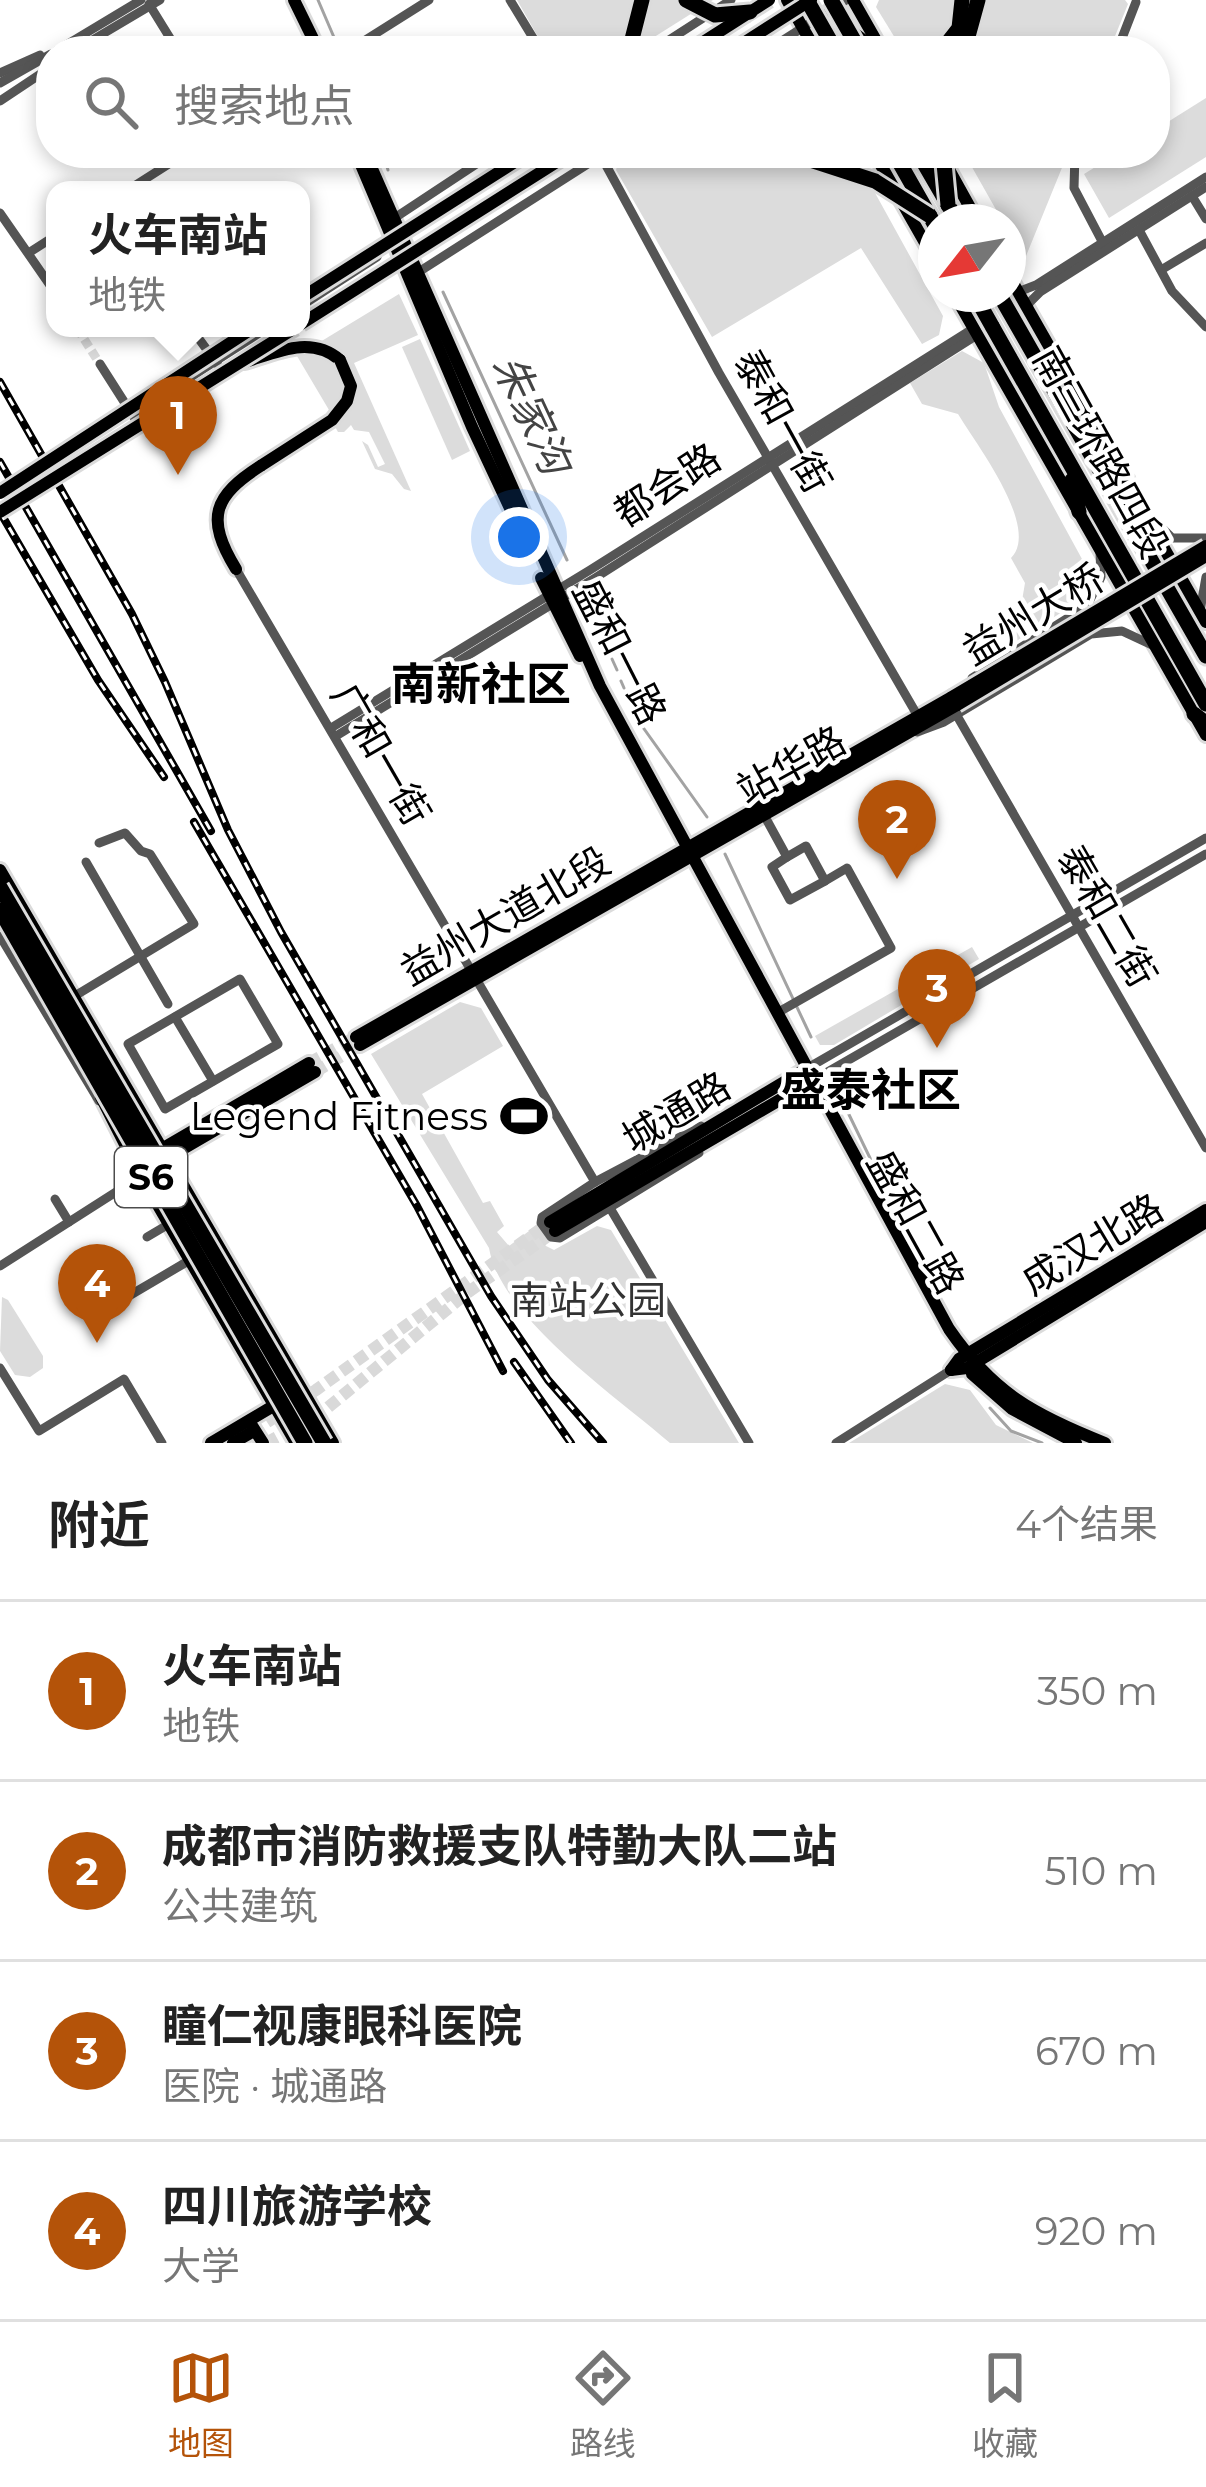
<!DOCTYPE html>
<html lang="zh">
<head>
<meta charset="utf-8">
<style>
  :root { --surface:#fff; --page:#f6f6f6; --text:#222; --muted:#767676; --line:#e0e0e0; --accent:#b45309 }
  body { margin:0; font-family:Montserrat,"Noto Sans SC",sans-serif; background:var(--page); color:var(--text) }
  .compass { position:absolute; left:918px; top:204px; width:108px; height:108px; border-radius:50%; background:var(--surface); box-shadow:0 6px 18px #0003; rotate:239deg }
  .you { position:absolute; left:519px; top:537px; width:42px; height:42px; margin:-30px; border:9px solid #fff; border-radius:50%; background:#1a73e8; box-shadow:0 0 0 18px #1a73e833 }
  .badge { display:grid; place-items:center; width:78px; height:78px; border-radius:50%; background:var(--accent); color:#fff; font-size:39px; font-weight:700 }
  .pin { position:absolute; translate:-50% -99px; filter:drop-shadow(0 3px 6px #0008) }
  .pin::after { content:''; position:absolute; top:63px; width:42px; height:36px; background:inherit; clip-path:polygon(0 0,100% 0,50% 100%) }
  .popup { position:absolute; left:46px; top:181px; width:264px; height:156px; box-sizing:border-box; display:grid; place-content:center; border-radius:24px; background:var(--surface); filter:drop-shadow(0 3px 9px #0005); font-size:39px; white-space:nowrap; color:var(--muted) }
  .popup b { font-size:45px; color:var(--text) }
  .popup::after { content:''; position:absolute; left:50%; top:100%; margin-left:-24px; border:24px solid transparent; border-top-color:var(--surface) }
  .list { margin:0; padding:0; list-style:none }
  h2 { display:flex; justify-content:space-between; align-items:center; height:156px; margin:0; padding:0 48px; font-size:51px }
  h2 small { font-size:39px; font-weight:400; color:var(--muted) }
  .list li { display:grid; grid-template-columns:78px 1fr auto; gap:36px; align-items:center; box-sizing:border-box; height:180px; padding:0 48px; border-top:3px solid var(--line) }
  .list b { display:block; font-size:45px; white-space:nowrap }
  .list p { margin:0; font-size:39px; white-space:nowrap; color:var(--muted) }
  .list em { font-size:39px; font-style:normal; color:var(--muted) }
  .icon { flex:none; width:66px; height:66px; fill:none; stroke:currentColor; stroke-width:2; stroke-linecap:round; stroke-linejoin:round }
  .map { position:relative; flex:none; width:1206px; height:1443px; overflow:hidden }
  .search { position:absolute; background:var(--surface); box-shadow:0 6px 18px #0003; left:36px; right:36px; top:36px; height:132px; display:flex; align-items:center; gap:30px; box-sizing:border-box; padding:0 42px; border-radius:48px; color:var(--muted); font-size:45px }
  .sheet { height:876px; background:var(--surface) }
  nav { display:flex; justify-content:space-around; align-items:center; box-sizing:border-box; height:168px; border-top:3px solid var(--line); background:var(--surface); font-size:33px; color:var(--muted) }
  nav a { display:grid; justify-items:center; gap:6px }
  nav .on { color:var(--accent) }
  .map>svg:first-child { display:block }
</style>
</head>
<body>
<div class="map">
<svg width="1206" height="1443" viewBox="0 0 1206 1443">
  <rect width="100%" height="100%" fill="#fff"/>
  <g fill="#dcdcdc">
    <path d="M 517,0 L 713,0 L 632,51 L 546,51 Z"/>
    <path d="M 879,0 L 1125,0 L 1128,4 L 1109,51 L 903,51 L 876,7 Z"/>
    <path d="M 1206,98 L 1206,157 L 1109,218 L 1084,174 L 1118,153 L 1155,153 L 1155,130 Z"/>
    <path d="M 621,153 L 853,153 L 943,316 L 939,335 L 922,344 L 861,248 L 712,337 L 616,170 Z"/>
    <path d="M 964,153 L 1068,153 L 1024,261 L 1008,232 L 1008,222 L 1003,222 Z"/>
    <path d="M 399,294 L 418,335 L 354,363 L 411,491 L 404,489 L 392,474 L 375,469 L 362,441 L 368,445 L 378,467 L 385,464 L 369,432 L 354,430 L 351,425 L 344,432 L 338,432 L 333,423 L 343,409 L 329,410 L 297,356 Z"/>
    <path d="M 420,339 L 470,451 L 452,460 L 402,347 Z"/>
    <path d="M 962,351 L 984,363 L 999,407 L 1082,559 L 1070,607 L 1015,642 L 1025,583 L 1011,558 C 1041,528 976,444 958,414 L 922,404 L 910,383 Z"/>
    <path d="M 972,947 L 979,959 L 834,1045 L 820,1045 L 815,1036 Z"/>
    <path d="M 460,1002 L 481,1008 L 503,1046 L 422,1094 L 483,1203 L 490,1201 L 504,1226 L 497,1232 L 509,1246 L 533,1228 L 546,1246 L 554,1250 L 597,1226 L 611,1230 L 739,1443 L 670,1443 C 617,1397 501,1318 489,1248 L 371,1054 Z"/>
    <path d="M 2,1297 L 8,1300 L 43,1356 L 43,1368 L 30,1377 L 15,1375 L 0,1351 Z"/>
    <path d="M 945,1384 L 970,1390 L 996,1425 L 1033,1443 L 849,1443 Z"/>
  </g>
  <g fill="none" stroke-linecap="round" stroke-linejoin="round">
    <g stroke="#a3a3a3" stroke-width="3">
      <path d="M 318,0 L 336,42"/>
      <path d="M 383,153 L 388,170"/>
      <path d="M 443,292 L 567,560"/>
      <path d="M 584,598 L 591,613"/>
      <path d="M 612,659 L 617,670"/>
      <path d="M 621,681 L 624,688"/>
      <path d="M 630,701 L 637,719 L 707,817"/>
      <path d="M 725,854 L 811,1037"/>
      <path d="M 841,1098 L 925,1272"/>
      <path d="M 990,1408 L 1011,1431 L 1042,1443"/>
    </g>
    <path stroke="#d9d9d9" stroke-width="9" stroke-dasharray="9 4.5" stroke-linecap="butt" d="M 77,328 L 100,364"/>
    <g stroke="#d9d9d9" stroke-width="12" stroke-dasharray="12 6" stroke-linecap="butt">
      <path d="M 309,1063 L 356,1037"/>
      <path d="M 315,1072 L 360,1045"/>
      <path d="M 252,1432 L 316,1390 L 549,1223"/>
      <path d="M 266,1443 L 320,1414 L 467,1293 L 555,1231"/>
    </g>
    <defs>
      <g id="major">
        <path d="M 294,0 L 319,51"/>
        <path d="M 787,0 L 816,51"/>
        <path d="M 853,0 L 882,51"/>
        <path d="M 356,153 L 472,427 L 531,553"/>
        <path d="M 365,153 L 600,686 L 949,1329 C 993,1393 1034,1415 1105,1443"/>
        <path d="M 874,153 L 936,262"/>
        <path d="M 947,166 L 978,222"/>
        <path d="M 1008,274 L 1206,622"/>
        <path d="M 954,294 L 1206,735"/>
        <path d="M 245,362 C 277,352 311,335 340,360"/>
        <path d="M 236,569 C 205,518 213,496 262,465"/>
        <path d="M 541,578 L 580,656"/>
        <path d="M 0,870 L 333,1443"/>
        <path d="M 356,1037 L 952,697"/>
        <path d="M 360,1045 L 957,705"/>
        <path d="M 101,1097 L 141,1176 L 296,1443"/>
        <path d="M 160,1150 L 309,1063"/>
        <path d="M 162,1161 L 315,1072"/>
        <path d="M 550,1222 L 806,1069"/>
        <path d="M 555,1231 L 812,1081"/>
        <path d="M 951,1370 L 959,1359 L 1206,1210"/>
        <path d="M 951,1370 L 967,1368 L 1206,1222"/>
        <path d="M 972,1374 L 1012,1409 L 1076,1443"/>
        <path d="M 249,1421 L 263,1443"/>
        <path d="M 211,1443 L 280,1402"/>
        <path d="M 233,1443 L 252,1432"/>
      </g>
      <g id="highway">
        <path d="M 849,31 L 875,51"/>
        <path d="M 629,51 L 642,0"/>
        <path d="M 941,51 L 959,28 L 962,0"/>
        <path d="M 964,51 L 978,0"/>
        <path d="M 894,153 L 936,227"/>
        <path d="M 918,153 L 958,222"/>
        <path d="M 999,294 L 1206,656"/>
        <path d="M 992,326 L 1206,704"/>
        <path d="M 1094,455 L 1126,480"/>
        <path d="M 1072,480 L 1079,512"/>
        <path d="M 1194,714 L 1206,723"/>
      </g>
    </defs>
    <use href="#major" stroke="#dbdbdb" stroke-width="18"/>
    <use href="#highway" stroke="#dbdbdb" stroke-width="21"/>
    <g stroke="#555" stroke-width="9">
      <path d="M 510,0 L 541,51"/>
      <path d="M 149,4 L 178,51"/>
      <path d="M 56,51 L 141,0"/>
      <path d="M 74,51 L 160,0"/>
      <path d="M 348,51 L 429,0"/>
      <path d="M 652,51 L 731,0"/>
      <path d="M 766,51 L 846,0"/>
      <path d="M 1117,51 L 1136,2"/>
      <path d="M 0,73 L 40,55"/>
      <path d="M 0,83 L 51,54"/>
      <path d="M 0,101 L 51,67"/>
      <path d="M 1075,153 L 1074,188 L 1105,247"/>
      <path d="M 601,156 L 719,373 L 916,713"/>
      <path d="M 128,190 L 186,153"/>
      <path d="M 1192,196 L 1206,219"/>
      <path d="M 0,213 L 54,291"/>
      <path d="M 393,219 L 493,153"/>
      <path d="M 1139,230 L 1172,291 L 1206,327"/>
      <path d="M 30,252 L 55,236"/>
      <path d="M 1161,270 L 1206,243"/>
      <path d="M 417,273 L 605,153"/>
      <path d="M 1018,292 L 1036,285 L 1206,177"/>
      <path d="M 301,306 L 377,257 L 381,246"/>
      <path d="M 1028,310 L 1029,303 L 1040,292 L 1206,187"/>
      <path d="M 191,328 L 221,369"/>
      <path d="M 100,364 L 137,422 L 144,418"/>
      <path d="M 133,414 L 267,328"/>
      <path d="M 1154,520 L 1172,538 L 1206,538"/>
      <path d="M 236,569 L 595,1182"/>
      <path d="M 1200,611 L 1206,577"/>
      <path d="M 972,678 L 1087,606 L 1101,577 L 1100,552"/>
      <path d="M 956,714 L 1206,1148"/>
      <path d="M 331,728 L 590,570 L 974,328"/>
      <path d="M 917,732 L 944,722 L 1091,634 L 1122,631 L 1152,645"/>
      <path d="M 336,736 L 595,578 L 977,335"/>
      <path d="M 764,815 L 787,857 L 772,867 L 790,900 L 825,881"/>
      <path d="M 86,862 L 168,1004"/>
      <path d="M 0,936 L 99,1101"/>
      <path d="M 240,979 L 278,1044 L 165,1109 L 128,1044 Z"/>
      <path d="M 73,997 L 194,924 L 150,854 L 141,851 L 125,833 L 99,843"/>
      <path d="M 777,1013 L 891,948 L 847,868 L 825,881 L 806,846 L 787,857"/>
      <path d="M 175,1017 L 213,1081"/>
      <path d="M 806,1069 L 1206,838"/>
      <path d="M 812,1081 L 1206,854"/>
      <path d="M 699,1153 L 560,1238 L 551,1237 L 541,1223 L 542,1217 L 595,1182 L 701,1126"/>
      <path d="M 55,1199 L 69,1222"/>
      <path d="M 610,1208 L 749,1443"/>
      <path d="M 147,1237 L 169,1224"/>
      <path d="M 0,1266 L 141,1176"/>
      <path d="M 94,1281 L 110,1307 L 190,1260"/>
      <path d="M 0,1368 L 39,1431 L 124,1379 L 162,1443"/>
      <path d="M 836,1443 L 951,1370"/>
    </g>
    <use href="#major" stroke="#000" stroke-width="12"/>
    <use href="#highway" stroke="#000" stroke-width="15"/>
    <defs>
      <g id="rail">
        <path d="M 0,382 L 132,614 L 165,682 L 228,830 L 281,932 L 491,1296 L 548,1380 L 603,1443"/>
        <path d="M 0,462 L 211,831"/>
        <path d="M 0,512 L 98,680 L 164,777"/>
        <path d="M 194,822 L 417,1206 L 503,1371"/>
        <path d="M 514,1362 L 571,1443"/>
      </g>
    </defs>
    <use href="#rail" stroke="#000" stroke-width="8"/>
    <use href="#rail" stroke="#fff" stroke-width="3" stroke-dasharray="9" stroke-linecap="butt"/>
    <defs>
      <g id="major-bridge">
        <path d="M 689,51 L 769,0"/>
        <path d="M 731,51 L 811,0"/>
        <path d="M 301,298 L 529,153"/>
        <path d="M 301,324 L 571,153"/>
        <path d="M 262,465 L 332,420 L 347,401 L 351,386 L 340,360"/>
        <path d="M 0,493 L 253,328"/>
        <path d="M 0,512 L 295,328"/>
        <path d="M 952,697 L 1206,546"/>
        <path d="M 957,705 L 1206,556"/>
      </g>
      <g id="highway-bridge">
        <path d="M 686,0 L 715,15 L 750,12"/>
        <path d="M 807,0 L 836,51"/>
        <path d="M 831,0 L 860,51"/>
        <path d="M 789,153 L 875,181 L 930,216"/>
        <path d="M 943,153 L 948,205"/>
        <path d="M 974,294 L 992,326"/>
        <path d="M 0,887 L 324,1443"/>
        <path d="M 0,910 L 305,1443"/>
      </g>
    </defs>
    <use href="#major-bridge" stroke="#dbdbdb" stroke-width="18" stroke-linecap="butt"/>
    <use href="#highway-bridge" stroke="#dbdbdb" stroke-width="21" stroke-linecap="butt"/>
    <use href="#major-bridge" stroke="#000" stroke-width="12"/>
    <use href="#highway-bridge" stroke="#000" stroke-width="15"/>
  </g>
  <defs>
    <symbol id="stadium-bare" viewBox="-9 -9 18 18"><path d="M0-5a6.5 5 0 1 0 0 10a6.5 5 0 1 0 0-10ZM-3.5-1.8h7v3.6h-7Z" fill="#000" stroke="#fff" stroke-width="2.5" paint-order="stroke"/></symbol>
  </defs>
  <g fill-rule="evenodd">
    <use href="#stadium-bare" x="491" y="1083" width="66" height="66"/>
  </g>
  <g text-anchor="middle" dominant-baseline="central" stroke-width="9" stroke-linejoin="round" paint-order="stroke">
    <rect fill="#fff" stroke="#4c4c4c" stroke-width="3" x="115" y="1147" width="72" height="60" rx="9"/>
    <g font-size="36" font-weight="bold" fill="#000">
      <text x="151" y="1177">S6</text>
    </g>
    <g font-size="39" fill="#000" stroke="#fff">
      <text transform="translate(783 421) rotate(61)">泰和一街</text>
      <text transform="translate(1101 452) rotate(61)">南三环路四段</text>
      <text transform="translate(667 485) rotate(-33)">都会路</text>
      <text transform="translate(1033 614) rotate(-31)">益州大桥</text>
      <text transform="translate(620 652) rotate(63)">盛和一路</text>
      <text transform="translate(381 754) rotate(60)">广和一街</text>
      <text transform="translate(791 765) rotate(-29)">站华路</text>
      <text transform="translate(505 916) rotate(-30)">益州大道北段</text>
      <text transform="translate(1107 916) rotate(60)">泰和二街</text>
      <text transform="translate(676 1112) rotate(-31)">城通路</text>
      <text transform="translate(916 1222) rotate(61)">盛和二路</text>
      <text transform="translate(1092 1244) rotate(-31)">成汉北路</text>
    </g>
    <g font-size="39" fill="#000" stroke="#fff" text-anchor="end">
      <text x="488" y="1116">Legend Fitness</text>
    </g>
    <g font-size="39" fill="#333" stroke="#fff">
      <text x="588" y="1300">南站公园</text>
    </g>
    <g font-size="42" font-style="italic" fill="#444" stroke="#fff">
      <text transform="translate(532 414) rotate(65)">朱家沟</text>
    </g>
    <g font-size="45" font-weight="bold" fill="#000" stroke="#fff">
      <text x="481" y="683">南新社区</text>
      <text x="871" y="1089">盛泰社区</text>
    </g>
  </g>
</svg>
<svg class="compass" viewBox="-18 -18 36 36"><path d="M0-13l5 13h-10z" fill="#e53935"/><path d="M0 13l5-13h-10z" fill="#767676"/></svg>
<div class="you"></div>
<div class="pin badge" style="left:178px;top:475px">1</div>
<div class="popup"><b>火车南站</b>地铁</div>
<div class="pin badge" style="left:897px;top:879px">2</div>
<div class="pin badge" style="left:937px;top:1048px">3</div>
<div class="pin badge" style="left:97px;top:1343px">4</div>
<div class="search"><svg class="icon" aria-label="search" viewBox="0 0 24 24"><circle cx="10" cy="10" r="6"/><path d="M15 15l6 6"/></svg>搜索地点</div>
</div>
<section class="sheet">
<h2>附近<small>4个结果</small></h2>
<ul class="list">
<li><span class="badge">1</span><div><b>火车南站</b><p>地铁</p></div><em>350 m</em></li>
<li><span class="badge">2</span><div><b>成都市消防救援支队特勤大队二站</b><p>公共建筑</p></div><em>510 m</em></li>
<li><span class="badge">3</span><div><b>瞳仁视康眼科医院</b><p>医院 · 城通路</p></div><em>670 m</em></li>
<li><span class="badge">4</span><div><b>四川旅游学校</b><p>大学</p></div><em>920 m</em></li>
</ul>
</section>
<nav>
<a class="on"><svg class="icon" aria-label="map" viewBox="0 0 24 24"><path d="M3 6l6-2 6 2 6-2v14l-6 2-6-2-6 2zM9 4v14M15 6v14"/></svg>地图</a>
<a><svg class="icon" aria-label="directions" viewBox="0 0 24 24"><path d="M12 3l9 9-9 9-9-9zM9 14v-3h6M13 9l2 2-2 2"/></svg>路线</a>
<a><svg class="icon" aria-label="saved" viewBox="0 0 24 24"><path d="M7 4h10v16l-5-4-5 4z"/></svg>收藏</a>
</nav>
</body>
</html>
